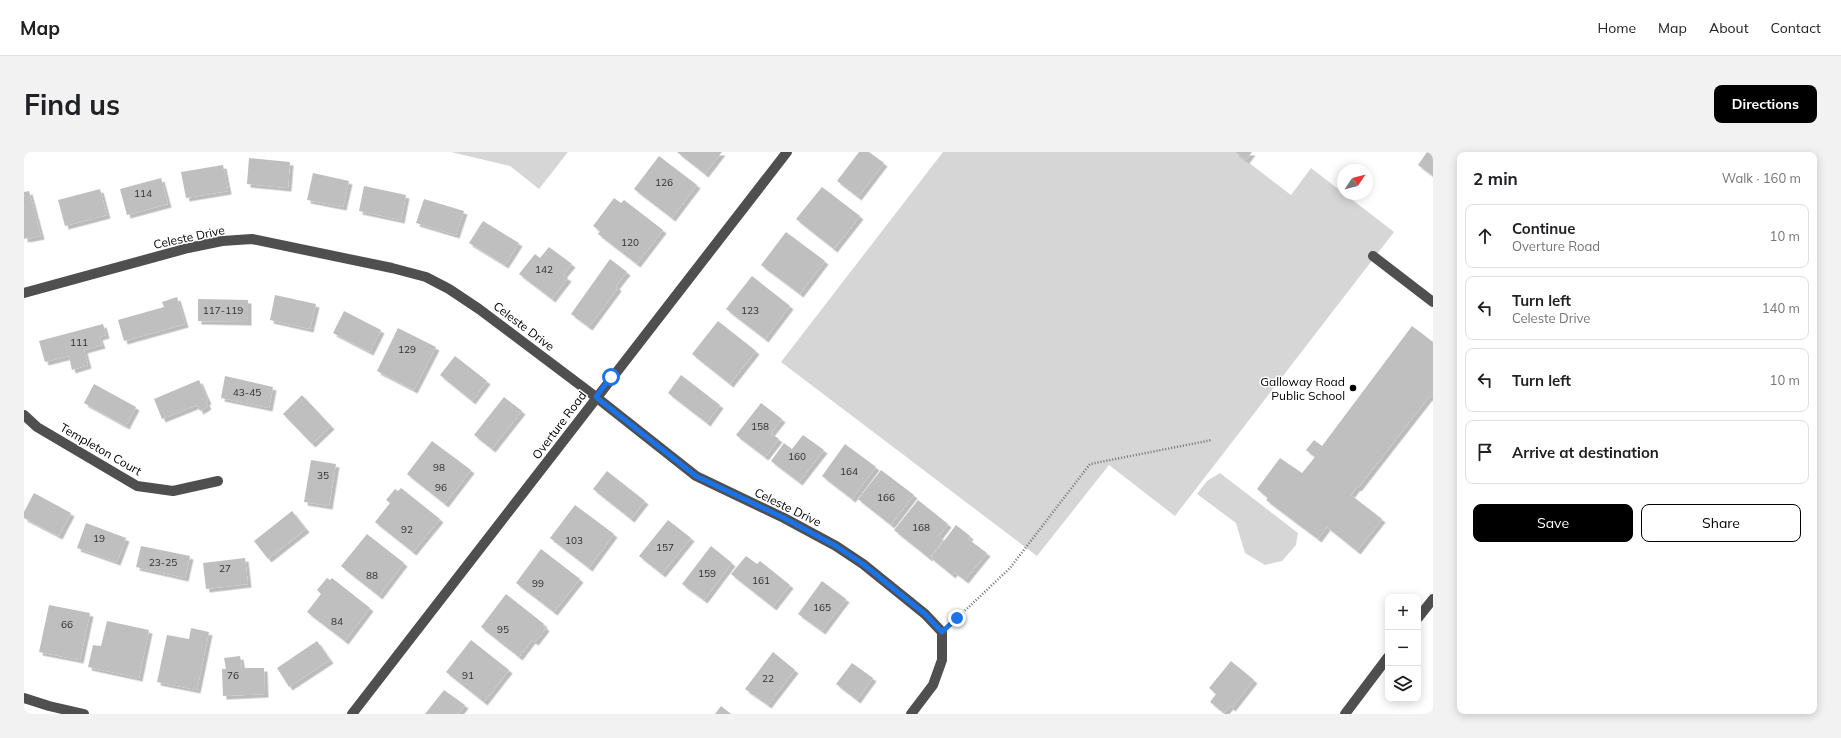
<!DOCTYPE html>
<html lang="en">
<head>
<meta charset="utf-8">
<style>
  :root { --surface:#fff; --page:#f2f2f2; --text:#202124; --muted:#757577; --line:#e0e0e0; --accent:#000 }
  body { margin:0; font-family:Mulish,sans-serif; background:var(--page); color:var(--text) }
  .controls { position:absolute; right:12px; bottom:12px; display:grid; overflow:hidden; border-radius:8px; box-shadow:0 2px 10px #0003 }
  .controls button { width:36px; height:36px; display:grid; place-items:center; padding:0; border:0; border-bottom:1px solid var(--line); background:var(--surface); color:var(--text); font:20px sans-serif }
  .compass { position:absolute; left:1313px; top:12px; width:36px; height:36px; border-radius:50%; background:var(--surface); box-shadow:0 2px 10px #0003; rotate:55deg }
  .stop { position:absolute; width:12px; height:12px; margin:-9px; border:3px solid #1a73e8; border-radius:50%; background:#fff }
  .stop.end { background:#1a73e8; border-color:#fff; box-shadow:0 1px 4px #0008 }
  .list { margin:0; padding:0; list-style:none }
  h2 { display:flex; justify-content:space-between; align-items:center; height:52px; margin:0; padding:0 16px; font-size:17px }
  h2 small { font-size:13px; font-weight:400; color:var(--muted) }
  .list li { display:grid; grid-template-columns:26px 1fr auto; gap:12px; align-items:center; box-sizing:border-box; height:64px; margin:0 8px 8px; padding:0 8px; border:1px solid var(--line); border-radius:8px }
  .list b { display:block; font-size:15px; white-space:nowrap }
  .list p { margin:0; font-size:13px; white-space:nowrap; color:var(--muted) }
  .list em { font-size:13px; font-style:normal; color:var(--muted) }
  .actions { display:flex; gap:8px; padding:12px 16px }
  .actions a { flex:1; padding:9px 0; border:1px solid var(--accent); border-radius:8px; text-align:center; font-size:14px; color:var(--accent) }
  .actions .main { background:var(--accent); color:#fff }
  .icon { flex:none; width:22px; height:22px; fill:none; stroke:currentColor; stroke-width:2; stroke-linecap:round; stroke-linejoin:round }
  .map { position:relative; flex:none; width:1409px; height:562px; overflow:hidden; border-radius:8px }
  header { display:flex; align-items:center; gap:24px; box-sizing:border-box; height:56px; padding:0 20px; background:var(--surface); border-bottom:1px solid var(--line) }
  header strong { font-size:19px }
  nav { display:flex; gap:22px; margin-inline-start:auto; font-size:14px }
  .intro { display:flex; align-items:center; justify-content:space-between; box-sizing:border-box; height:96px; padding:0 24px }
  h1 { margin:0; font-size:28px }
  .button { padding:10px 18px; border-radius:8px; background:var(--accent); color:#fff; font-size:14px; font-weight:700 }
  main { display:flex; gap:24px; padding:0 24px }
  aside { flex:1; background:var(--surface); border-radius:8px; box-shadow:0 2px 10px #0003 }
  .map>svg:first-child { display:block }
</style>
</head>
<body>
<header>
<strong>Map</strong>
<nav><a>Home</a><a>Map</a><a>About</a><a>Contact</a></nav>
</header>
<div class="intro"><h1>Find us</h1><a class="button">Directions</a></div>
<main>
<div class="map">
<svg width="1409" height="562" viewBox="0 0 1409 562">
  <defs>
    <filter id="shadow"><feDropShadow dx="3.5" dy="3.5" stdDeviation="0" flood-color="#0004"/></filter>
  </defs>
  <rect width="100%" height="100%" fill="#fff"/>
  <g fill="#d6d6d6">
    <path d="M 427,0 L 544,0 L 515,37 L 486,14 Z"/>
    <path d="M 919,0 L 1211,0 L 1267,43 L 1287,16 L 1370,80 L 1151,364 L 1085,313 L 1013,404 L 757,210 Z"/>
    <path d="M 1196,321 L 1274,381 L 1272,393 L 1258,409 L 1241,413 L 1221,401 L 1212,371 L 1173,342 L 1183,329 Z"/>
  </g>
  <g fill="#bfbfbf" filter="url(#shadow)">
    <path d="M 653,0 L 698,0 L 681,22 Z"/>
    <path d="M 835,0 L 845,0 L 860,11 L 834,45 L 813,29 Z"/>
    <path d="M 1211,0 L 1228,0 L 1222,8 Z"/>
    <path d="M 1403,0 L 1409,0 L 1409,24 L 1394,13 Z"/>
    <path d="M 635,4 L 673,33 L 648,66 L 610,37 Z"/>
    <path d="M 225,6 L 266,10 L 264,36 L 223,32 Z"/>
    <path d="M 199,13 L 204,39 L 162,46 L 157,20 Z"/>
    <path d="M 289,21 L 325,29 L 319,55 L 283,48 Z"/>
    <path d="M 137,26 L 144,52 L 103,63 L 96,37 Z"/>
    <path d="M 340,34 L 382,43 L 377,68 L 335,59 Z"/>
    <path d="M 798,35 L 836,64 L 810,97 L 772,67 Z"/>
    <path d="M 76,37 L 83,63 L 41,74 L 34,48 Z"/>
    <path d="M 5,39 L 17,84 L 3,87 L 3,86 L 0,87 L 0,40 Z"/>
    <path d="M 590,46 L 597,51 L 600,48 L 639,78 L 613,112 L 574,82 L 576,79 L 569,74 Z"/>
    <path d="M 400,47 L 440,59 L 432,83 L 392,71 Z"/>
    <path d="M 459,69 L 495,91 L 481,113 L 445,91 Z"/>
    <path d="M 762,80 L 801,109 L 776,142 L 737,113 Z"/>
    <path d="M 525,95 L 548,112 L 539,123 L 544,126 L 528,147 L 495,122 L 511,102 L 516,106 Z"/>
    <path d="M 586,107 L 603,120 L 592,134 L 594,136 L 565,175 L 547,162 Z"/>
    <path d="M 728,124 L 766,154 L 741,187 L 702,157 Z"/>
    <path d="M 251,143 L 292,152 L 286,177 L 246,168 Z"/>
    <path d="M 153,145 L 161,172 L 100,189 L 94,168 L 140,155 L 138,150 Z"/>
    <path d="M 174,147 L 224,148 L 224,170 L 174,169 Z"/>
    <path d="M 320,159 L 357,178 L 346,200 L 309,181 Z"/>
    <path d="M 694,169 L 732,199 L 706,232 L 668,202 Z"/>
    <path d="M 79,172 L 82,183 L 75,185 L 78,193 L 60,198 L 64,213 L 48,218 L 45,204 L 21,210 L 15,189 Z"/>
    <path d="M 1388,174 L 1409,190 L 1409,243 L 1406,246 L 1405,245 L 1334,336 L 1333,335 L 1327,343 L 1358,367 L 1333,399 L 1303,375 L 1294,387 L 1242,348 L 1244,346 L 1233,337 L 1256,306 L 1278,321 L 1291,305 L 1282,298 L 1290,288 L 1298,294 Z"/>
    <path d="M 374,176 L 412,195 L 390,238 L 353,219 Z"/>
    <path d="M 431,204 L 463,229 L 448,249 L 416,223 Z"/>
    <path d="M 657,223 L 696,253 L 683,271 L 644,241 Z"/>
    <path d="M 201,224 L 249,235 L 245,256 L 197,246 Z"/>
    <path d="M 175,228 L 184,249 L 182,250 L 184,254 L 176,259 L 173,253 L 138,267 L 130,247 Z"/>
    <path d="M 70,232 L 112,255 L 102,274 L 60,251 Z"/>
    <path d="M 278,243 L 307,274 L 288,292 L 259,262 Z"/>
    <path d="M 480,245 L 498,259 L 468,297 L 450,283 Z"/>
    <path d="M 737,251 L 758,267 L 747,281 L 755,287 L 741,305 L 712,283 Z"/>
    <path d="M 779,283 L 800,298 L 775,330 L 747,309 L 760,291 L 768,297 Z"/>
    <path d="M 408,289 L 447,318 L 421,352 L 383,322 Z"/>
    <path d="M 821,292 L 852,315 L 828,347 L 798,324 Z"/>
    <path d="M 287,308 L 312,312 L 305,354 L 280,350 Z"/>
    <path d="M 857,318 L 890,343 L 867,373 L 834,347 Z"/>
    <path d="M 583,319 L 621,349 L 607,367 L 569,337 Z"/>
    <path d="M 377,336 L 416,367 L 389,400 L 351,370 L 366,351 L 362,348 L 371,337 L 374,339 Z"/>
    <path d="M 10,341 L 47,361 L 35,384 L 0,366 L 0,360 Z"/>
    <path d="M 894,348 L 924,372 L 915,384 L 919,388 L 905,406 L 870,378 Z"/>
    <path d="M 551,353 L 590,382 L 565,416 L 526,386 Z"/>
    <path d="M 268,359 L 282,377 L 244,407 L 230,389 Z"/>
    <path d="M 644,368 L 667,386 L 638,422 L 615,404 Z"/>
    <path d="M 62,371 L 102,386 L 93,410 L 53,396 Z"/>
    <path d="M 932,373 L 946,384 L 944,387 L 963,401 L 941,428 L 930,420 L 928,423 L 907,406 Z"/>
    <path d="M 343,382 L 380,411 L 355,444 L 317,414 Z"/>
    <path d="M 117,394 L 166,404 L 161,426 L 112,415 Z"/>
    <path d="M 687,394 L 708,411 L 680,448 L 658,432 Z"/>
    <path d="M 517,397 L 556,427 L 530,460 L 492,431 Z"/>
    <path d="M 722,404 L 733,412 L 736,409 L 766,433 L 749,455 L 707,422 Z"/>
    <path d="M 221,406 L 224,432 L 182,437 L 179,411 Z"/>
    <path d="M 303,426 L 306,428 L 308,426 L 346,456 L 321,489 L 283,460 L 297,442 L 293,438 Z"/>
    <path d="M 798,429 L 822,447 L 798,479 L 774,462 Z"/>
    <path d="M 482,442 L 520,472 L 519,473 L 522,476 L 511,490 L 508,488 L 495,505 L 457,475 Z"/>
    <path d="M 25,453 L 66,461 L 56,508 L 15,500 Z"/>
    <path d="M 83,469 L 125,478 L 115,526 L 64,515 L 69,493 L 77,494 Z"/>
    <path d="M 167,476 L 185,480 L 173,538 L 133,530 L 143,483 L 165,487 Z"/>
    <path d="M 447,488 L 485,518 L 460,550 L 422,520 Z"/>
    <path d="M 293,489 L 306,508 L 265,535 L 253,516 Z"/>
    <path d="M 749,500 L 771,518 L 744,553 L 721,537 Z"/>
    <path d="M 216,504 L 218,516 L 240,516 L 241,542 L 199,544 L 198,517 L 202,517 L 200,506 Z"/>
    <path d="M 1207,509 L 1230,528 L 1208,556 L 1206,554 L 1200,561 L 1186,550 L 1192,542 L 1185,536 Z"/>
    <path d="M 828,511 L 849,526 L 833,548 L 812,532 Z"/>
    <path d="M 420,538 L 441,553 L 434,562 L 401,562 Z"/>
    <path d="M 697,554 L 707,562 L 691,562 Z"/>
  </g>
  <g fill="none" stroke-linecap="round" stroke-linejoin="round">
    <path stroke="#717171" stroke-width="2.5" stroke-dasharray="1 2" stroke-linecap="butt" d="M 930,469 L 986,416 L 1066,312 L 1188,288"/>
    <g stroke="#4f4f4f" stroke-width="10">
      <path d="M 1349,104 L 1409,150"/>
      <path d="M 0,141 L 164,96 L 198,89 L 228,87 L 368,116 L 402,125 L 425,137 L 455,157 L 572,245 L 672,324 L 760,366 L 812,394 L 839,412 L 901,462 L 918,480 L 918,508 L 909,533 L 887,562"/>
      <path d="M 0,263 L 13,275 L 113,334 L 149,339 L 194,329"/>
      <path d="M 1394,466 L 1409,447"/>
      <path d="M 0,546 L 25,554 L 60,562"/>
      <path d="M 328,562 L 763,0"/>
      <path d="M 1321,562 L 1364,505"/>
    </g>
  </g>
  <g fill="none" stroke-linecap="round" stroke-linejoin="round">
    <path stroke="#1a73e8" stroke-width="5" d="M 587,225 L 572,245 L 672,324 L 760,366 L 812,394 L 839,412 L 901,462 L 918,480 L 933,466"/>
  </g>
  <circle fill="#000" stroke="#fff" stroke-width="1.5" cx="1329" cy="236" r="4"/>
  <g text-anchor="middle" dominant-baseline="central" stroke-width="3" stroke-linejoin="round" paint-order="stroke">
    <g font-size="10" fill="#303030">
      <text x="640" y="30">126</text>
      <text x="119" y="41">114</text>
      <text x="606" y="90">120</text>
      <text x="520" y="117">142</text>
      <text x="199" y="158">117-119</text>
      <text x="726" y="158">123</text>
      <text x="55" y="190">111</text>
      <text x="383" y="197">129</text>
      <text x="223" y="240">43-45</text>
      <text x="736" y="274">158</text>
      <text x="773" y="304">160</text>
      <text x="415" y="315">98</text>
      <text x="825" y="319">164</text>
      <text x="299" y="323">35</text>
      <text x="417" y="335">96</text>
      <text x="862" y="345">166</text>
      <text x="897" y="375">168</text>
      <text x="383" y="377">92</text>
      <text x="75" y="386">19</text>
      <text x="550" y="388">103</text>
      <text x="641" y="395">157</text>
      <text x="139" y="410">23-25</text>
      <text x="201" y="416">27</text>
      <text x="683" y="421">159</text>
      <text x="348" y="423">88</text>
      <text x="737" y="428">161</text>
      <text x="514" y="431">99</text>
      <text x="798" y="455">165</text>
      <text x="313" y="469">84</text>
      <text x="43" y="472">66</text>
      <text x="479" y="477">95</text>
      <text x="209" y="523">76</text>
      <text x="444" y="523">91</text>
      <text x="744" y="526">22</text>
    </g>
    <g font-size="12" fill="#000" stroke="#fff">
      <text transform="translate(165 85) rotate(-12)">Celeste Drive</text>
      <text transform="translate(500 174) rotate(37)">Celeste Drive</text>
      <text transform="translate(535 273) rotate(-53)">Overture Road</text>
      <text transform="translate(77 297) rotate(30)">Templeton Court</text>
      <text transform="translate(764 355) rotate(26)">Celeste Drive</text>
    </g>
    <g font-size="12" fill="#000" stroke="#fff" text-anchor="end">
      <text x="1321" y="229">Galloway Road<tspan x="1321" dy="14">Public School</tspan></text>
    </g>
  </g>
</svg>
<div class="controls">
<button>+</button>
<button>−</button>
<button><svg class="icon" aria-label="layers" viewBox="0 0 24 24"><path d="M12 4l9 5-9 5-9-5zM3 14l9 5 9-5"/></svg></button>
</div>
<svg class="compass" viewBox="-18 -18 36 36"><path d="M0-13l5 13h-10z" fill="#e53935"/><path d="M0 13l5-13h-10z" fill="#757577"/></svg>
<div class="stop" style="left:587px;top:225px"></div>
<div class="stop end" style="left:933px;top:466px"></div>
</div>
<aside>
<h2>2 min<small>Walk · 160 m</small></h2>
<ul class="list">
<li><svg class="icon" aria-label="ahead" viewBox="0 0 24 24"><path d="M12 20V5M6 11l6-6 6 6"/></svg><div><b>Continue</b><p>Overture Road</p></div><em>10 m</em></li>
<li><svg class="icon" aria-label="left" viewBox="0 0 24 24"><path d="M17 20v-9H6M10 6l-5 5 5 5"/></svg><div><b>Turn left</b><p>Celeste Drive</p></div><em>140 m</em></li>
<li><svg class="icon" aria-label="left" viewBox="0 0 24 24"><path d="M17 20v-9H6M10 6l-5 5 5 5"/></svg><div><b>Turn left</b></div><em>10 m</em></li>
<li><svg class="icon" aria-label="arrive" viewBox="0 0 24 24"><path d="M6 21V4h12l-3 4 3 4H6"/></svg><div><b>Arrive at destination</b></div></li>
</ul>
<div class="actions"><a class="main">Save</a><a>Share</a></div>
</aside>
</main>
</body>
</html>
